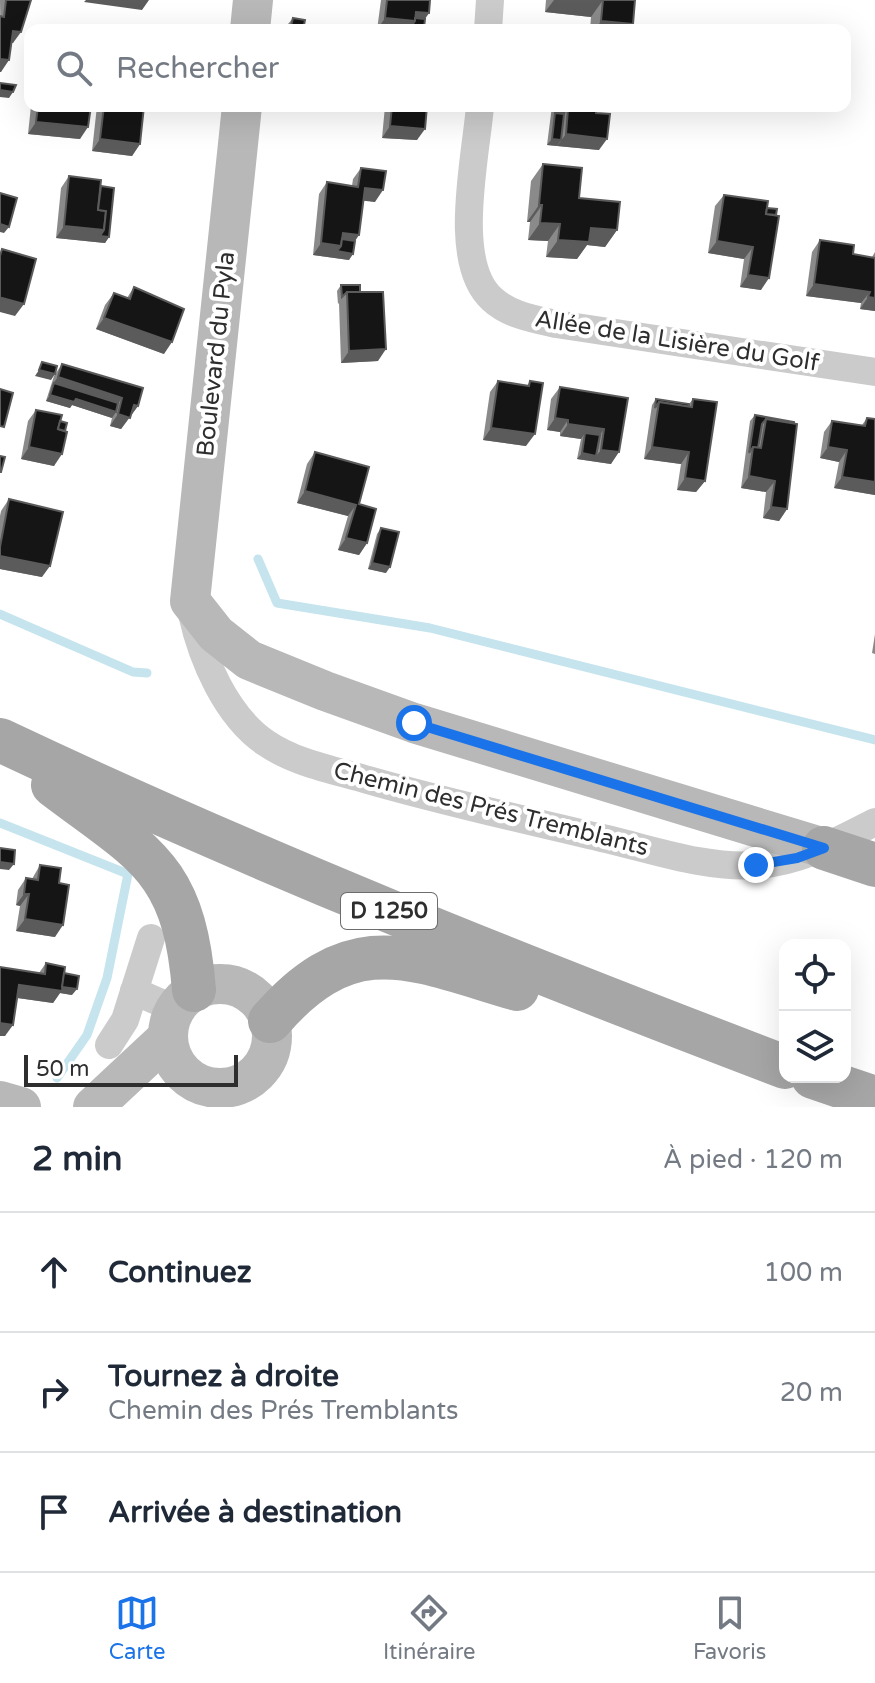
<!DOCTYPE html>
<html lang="fr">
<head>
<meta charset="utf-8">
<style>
  :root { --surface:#fff; --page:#f6f6f7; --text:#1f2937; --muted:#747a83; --line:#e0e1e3; --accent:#1a73e8 }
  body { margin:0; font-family:"Varela Round",sans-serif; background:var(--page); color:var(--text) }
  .controls { position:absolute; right:24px; bottom:24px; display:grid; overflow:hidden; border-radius:16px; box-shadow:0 8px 32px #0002 }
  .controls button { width:72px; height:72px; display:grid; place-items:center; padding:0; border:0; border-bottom:2px solid var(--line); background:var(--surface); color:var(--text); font:40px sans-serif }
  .scale { position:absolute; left:24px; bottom:20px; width:214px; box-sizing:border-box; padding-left:8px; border:4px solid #2e2e2e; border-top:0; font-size:22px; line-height:28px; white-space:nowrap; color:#2e2e2e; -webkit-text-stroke:6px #fff; paint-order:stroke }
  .stop { position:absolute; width:24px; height:24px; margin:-18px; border:6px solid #1a73e8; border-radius:50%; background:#fff }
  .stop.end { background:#1a73e8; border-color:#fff; box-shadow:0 2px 8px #0008 }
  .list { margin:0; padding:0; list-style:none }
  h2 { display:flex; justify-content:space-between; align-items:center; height:104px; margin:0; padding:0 32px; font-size:34px }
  h2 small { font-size:26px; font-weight:400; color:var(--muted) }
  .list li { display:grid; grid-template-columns:52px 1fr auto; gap:24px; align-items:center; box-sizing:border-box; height:120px; padding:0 32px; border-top:2px solid var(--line) }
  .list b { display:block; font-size:30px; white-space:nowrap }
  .list p { margin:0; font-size:26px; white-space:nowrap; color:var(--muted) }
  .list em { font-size:26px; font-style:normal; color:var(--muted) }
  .icon { flex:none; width:44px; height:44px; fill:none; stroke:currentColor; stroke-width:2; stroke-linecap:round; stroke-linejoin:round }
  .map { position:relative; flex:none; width:875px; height:1107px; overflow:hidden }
  .search { position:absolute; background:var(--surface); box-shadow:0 8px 32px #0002; left:24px; right:24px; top:24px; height:88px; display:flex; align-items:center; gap:20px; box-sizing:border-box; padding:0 28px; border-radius:16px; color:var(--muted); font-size:30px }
  .sheet { height:464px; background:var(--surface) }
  nav { display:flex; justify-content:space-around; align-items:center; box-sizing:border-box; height:112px; border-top:2px solid var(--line); background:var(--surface); font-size:22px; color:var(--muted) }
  nav a { display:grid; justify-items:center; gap:4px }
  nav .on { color:var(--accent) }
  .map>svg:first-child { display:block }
</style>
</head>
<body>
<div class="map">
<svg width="875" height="1107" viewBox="0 0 875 1107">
  <rect width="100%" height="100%" fill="#fff"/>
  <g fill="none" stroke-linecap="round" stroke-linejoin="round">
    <g stroke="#c5e4ed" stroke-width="9">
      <path d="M 258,559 L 277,603 L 430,628 L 875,740"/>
      <path d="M 0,614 L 133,672 L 147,673"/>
      <path d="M 0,823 L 128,874 L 107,978 L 87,1035 L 57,1078"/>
    </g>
    <g stroke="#cbcbcb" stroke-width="28">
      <path d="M 488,30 L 490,0"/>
      <path d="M 480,106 C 476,157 451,262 492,299 C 509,315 534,319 556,324 L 875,372"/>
      <path d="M 192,614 C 202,659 226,716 266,743 C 295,763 334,770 368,780 C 445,802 524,820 602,838 C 651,849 706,869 757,865 C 801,862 837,841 875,822"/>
      <path d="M 134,991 L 175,1009"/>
      <path d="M 109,1045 L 125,1020 L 151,938"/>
    </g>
    <g stroke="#b8b8b8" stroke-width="40">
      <path d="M 250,30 L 253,0"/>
      <path d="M 242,106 L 190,601 L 216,634 L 249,660 L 325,691 L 414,723 L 824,848"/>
      <circle cx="220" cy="1036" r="52"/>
      <path d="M 0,1101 L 21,1107"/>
      <path d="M 93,1107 L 168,1037"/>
    </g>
    <g stroke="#a6a6a6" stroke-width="44">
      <path d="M 0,740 C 256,861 520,966 785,1067"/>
      <path d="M 53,785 C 145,855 184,866 194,990"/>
      <path d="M 824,848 L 875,865"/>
      <path d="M 270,1021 C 353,925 411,958 517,989"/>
      <path d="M 813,1077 L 875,1098"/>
    </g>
  </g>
  <g fill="#8a8a8a">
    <path d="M 0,0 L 31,0 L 13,43 L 11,43 L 1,72 Z"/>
    <path d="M 381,0 L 430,0 L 429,13 L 425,19 L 423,30 L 377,30 Z"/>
    <path d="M 546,0 L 635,0 L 633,24 L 628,30 L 590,30 L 591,17 L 545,12 Z"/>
    <path d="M 293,18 L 303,30 L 287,30 L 288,24 Z"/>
    <path d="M 31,106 L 91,106 L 80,139 L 28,134 Z"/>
    <path d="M 97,106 L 144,106 L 140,144 L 132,156 L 92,151 Z"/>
    <path d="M 385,106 L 427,106 L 417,140 L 382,138 Z"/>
    <path d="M 552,106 L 597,106 L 596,113 L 599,150 L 547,145 Z"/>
    <path d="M 543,164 L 579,198 L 617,230 L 605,247 L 587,245 L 577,259 L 546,257 L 548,241 L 528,240 L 530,222 L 527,222 L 531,181 Z"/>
    <path d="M 361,168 L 375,202 L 364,200 L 355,241 L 349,260 L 313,255 L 319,194 L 327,182 L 352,186 L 353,179 Z"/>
    <path d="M 69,176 L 101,186 L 109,237 L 105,243 L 56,238 L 61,188 Z"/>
    <path d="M 724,195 L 768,201 L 761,290 L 740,287 L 744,259 L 708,253 L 715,206 Z"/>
    <path d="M 820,240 L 853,254 L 872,257 L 875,252 L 875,311 L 860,309 L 861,303 L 806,296 L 812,252 Z"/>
    <path d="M 341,285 L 360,292 L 378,361 L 341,363 L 339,303 L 338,304 L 337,291 Z"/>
    <path d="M 134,287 L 164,354 L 96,329 L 105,305 L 114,293 L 127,298 Z"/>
    <path d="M 62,364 L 138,406 L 121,429 L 110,426 L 112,418 L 72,405 L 70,408 L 46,401 L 54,376 Z"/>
    <path d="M 498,381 L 527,386 L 530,381 L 526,446 L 483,440 L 490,392 Z"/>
    <path d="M 560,387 L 628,398 L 611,464 L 577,459 L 581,439 L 560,436 L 560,432 L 547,430 L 551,399 Z"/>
    <path d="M 656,399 L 689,404 L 693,399 L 705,481 L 696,492 L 677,490 L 681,464 L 644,459 L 652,405 Z"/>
    <path d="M 36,410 L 60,421 L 65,431 L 54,466 L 21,459 L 28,421 Z"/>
    <path d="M 755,415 L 794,422 L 787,509 L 779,521 L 763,518 L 766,492 L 741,488 L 750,421 Z"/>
    <path d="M 867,418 L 875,495 L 834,488 L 839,462 L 820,458 L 824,432 L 832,421 L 862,425 Z"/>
    <path d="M 315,452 L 359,504 L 367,543 L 359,555 L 338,550 L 348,516 L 297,503 L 307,464 Z"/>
    <path d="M 9,499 L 42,577 L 0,569 L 0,516 L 1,511 Z"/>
    <path d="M 381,528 L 386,573 L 368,569 L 377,534 Z"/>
    <path d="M 875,634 L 875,654 L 872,653 Z"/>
    <path d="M 40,865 L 55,937 L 16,931 L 20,906 L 16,905 L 18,890 L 26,878 L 32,879 Z"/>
    <path d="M 46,963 L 64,973 L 72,995 L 60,993 L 53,1003 L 17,998 L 5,1036 L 0,967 L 39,973 Z"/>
  </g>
  <g fill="#5b5b5b">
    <path d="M 86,0 L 149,0 L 142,10 L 84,2 Z"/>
    <path d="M 554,0 L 603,0 L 591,17 L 545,12 Z"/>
    <path d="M 416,12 L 429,13 L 420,25 L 424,28 L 423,30 L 377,30 L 385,18 Z"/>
    <path d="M 601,21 L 633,24 L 628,30 L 595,30 Z"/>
    <path d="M 13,31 L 21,32 L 13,43 L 5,43 Z"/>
    <path d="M 0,59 L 9,60 L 1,72 L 0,72 Z"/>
    <path d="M 0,90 L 13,92 L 9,98 L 0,97 Z"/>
    <path d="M 559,108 L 568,109 L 560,120 L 555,113 Z"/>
    <path d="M 36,122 L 88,127 L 80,139 L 28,134 Z"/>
    <path d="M 390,126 L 425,129 L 417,140 L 382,138 Z"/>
    <path d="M 566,134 L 607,139 L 599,150 L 557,146 Z"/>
    <path d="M 100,139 L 140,144 L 132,156 L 92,151 Z"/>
    <path d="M 552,139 L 561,140 L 557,146 L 547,145 Z"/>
    <path d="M 365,188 L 383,190 L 375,202 L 357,200 Z"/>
    <path d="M 539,205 L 542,205 L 530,222 L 527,222 Z"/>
    <path d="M 540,223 L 560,224 L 548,241 L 528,240 Z"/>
    <path d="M 0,224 L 9,227 L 4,233 L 0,232 Z"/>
    <path d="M 64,226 L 104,230 L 109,237 L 105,243 L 56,238 Z"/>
    <path d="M 591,228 L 617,230 L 605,247 L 587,245 L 577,259 L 546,257 L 558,240 Z"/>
    <path d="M 343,233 L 359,235 L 351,247 L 353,254 L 349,260 L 313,255 L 321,243 Z"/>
    <path d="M 717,241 L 753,247 L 744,259 L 708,253 Z"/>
    <path d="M 748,275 L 769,278 L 761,290 L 740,287 Z"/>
    <path d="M 814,284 L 870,292 L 861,303 L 806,296 Z"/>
    <path d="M 868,297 L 875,298 L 875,311 L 860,309 Z"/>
    <path d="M 2,298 L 24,304 L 15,316 L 0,312 L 0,301 Z"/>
    <path d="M 104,318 L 172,342 L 164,354 L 96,329 Z"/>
    <path d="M 386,349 L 378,361 L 341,363 L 349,351 Z"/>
    <path d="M 39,370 L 55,374 L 51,380 L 35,376 Z"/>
    <path d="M 58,377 L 122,398 L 114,409 L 54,383 L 49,389 Z"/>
    <path d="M 50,395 L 76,399 L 116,412 L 112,418 L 72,405 L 70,408 L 46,401 Z"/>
    <path d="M 134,405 L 138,406 L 121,429 L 110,426 L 118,414 Z"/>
    <path d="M 555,418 L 568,420 L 560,432 L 547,430 Z"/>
    <path d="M 568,424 L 604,429 L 596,441 L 585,433 L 581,439 L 560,436 Z"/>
    <path d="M 491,428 L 535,434 L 526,446 L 483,440 Z"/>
    <path d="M 29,447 L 62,454 L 54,466 L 21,459 Z"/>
    <path d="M 652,447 L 689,452 L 681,464 L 644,459 Z"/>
    <path d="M 828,447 L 847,450 L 839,462 L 820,458 Z"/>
    <path d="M 601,450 L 619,452 L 611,464 L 577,459 L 582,453 L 596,456 Z"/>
    <path d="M 749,476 L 775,481 L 766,492 L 741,488 Z"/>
    <path d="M 842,477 L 875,482 L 875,495 L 834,488 Z"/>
    <path d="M 685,478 L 705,481 L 696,492 L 677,490 Z"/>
    <path d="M 305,491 L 356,505 L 348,516 L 297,503 Z"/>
    <path d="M 771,507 L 787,509 L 779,521 L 763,518 Z"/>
    <path d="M 346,538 L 367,543 L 359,555 L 338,550 Z"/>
    <path d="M 0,556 L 50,566 L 42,577 L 0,569 Z"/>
    <path d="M 372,563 L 390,567 L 386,573 L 368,569 Z"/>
    <path d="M 0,862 L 14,864 L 9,870 L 0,869 Z"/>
    <path d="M 24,894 L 29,894 L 20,906 L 16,905 Z"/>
    <path d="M 25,919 L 63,925 L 55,937 L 16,931 Z"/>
    <path d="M 19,985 L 60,987 L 77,989 L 72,995 L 60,993 L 53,1003 L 11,997 Z"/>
    <path d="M 0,1023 L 13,1025 L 5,1036 L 0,1036 Z"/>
  </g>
  <g fill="#151515" stroke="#5b5b5b" stroke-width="2">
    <path d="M 6,0 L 31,0 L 21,32 L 13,31 L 9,60 L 0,59 L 0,16 L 4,17 Z"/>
    <path d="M 387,0 L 430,0 L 429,13 L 416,12 L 415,21 L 385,18 Z"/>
    <path d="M 603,0 L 635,0 L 633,24 L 601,21 Z"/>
    <path d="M 293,18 L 305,20 L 303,30 L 290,30 Z"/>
    <path d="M 415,18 L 425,19 L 424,28 L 411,27 L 415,21 Z"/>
    <path d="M 0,83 L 16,85 L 13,92 L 0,90 Z"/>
    <path d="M 38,106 L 91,106 L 88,127 L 36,122 Z"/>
    <path d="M 104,106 L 144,106 L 140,144 L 100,139 Z"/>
    <path d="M 392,106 L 427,106 L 425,129 L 390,126 Z"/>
    <path d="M 559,106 L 597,106 L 596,113 L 610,114 L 607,139 L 566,134 L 568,109 L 559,108 Z"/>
    <path d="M 555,113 L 564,114 L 561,140 L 552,139 Z"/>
    <path d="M 543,164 L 582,168 L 579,198 L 620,202 L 617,230 L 591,228 L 589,242 L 558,240 L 560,224 L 540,223 L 542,205 L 539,205 Z"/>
    <path d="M 361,168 L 386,171 L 383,190 L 365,188 L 359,235 L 343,233 L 341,246 L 321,243 L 327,182 L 358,187 Z"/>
    <path d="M 69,176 L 101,180 L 98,210 L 106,211 L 104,230 L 64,226 Z"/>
    <path d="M 101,186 L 114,188 L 109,237 L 100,236 L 104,230 L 106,211 L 98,210 Z"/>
    <path d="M 0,193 L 17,198 L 9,227 L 0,224 Z"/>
    <path d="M 724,195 L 768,201 L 766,214 L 779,216 L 769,278 L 748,275 L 753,247 L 717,241 Z"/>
    <path d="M 767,208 L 777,209 L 776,215 L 766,214 Z"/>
    <path d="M 342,239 L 355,241 L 353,254 L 337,251 L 341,246 Z"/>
    <path d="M 820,240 L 854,245 L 853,254 L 875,258 L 875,298 L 868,297 L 870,292 L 814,284 Z"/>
    <path d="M 2,249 L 36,259 L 24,304 L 2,298 L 0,305 L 0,256 Z"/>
    <path d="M 341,285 L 360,285 L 360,292 L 347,292 L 342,297 Z"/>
    <path d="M 134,287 L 184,309 L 172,342 L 104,318 L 114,293 L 130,299 Z"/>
    <path d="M 347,292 L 383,292 L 386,349 L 349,351 Z"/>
    <path d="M 42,362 L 57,366 L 55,374 L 39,370 Z"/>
    <path d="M 62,364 L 143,388 L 138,406 L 134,405 L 130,418 L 118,414 L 122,398 L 58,377 Z"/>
    <path d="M 498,381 L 529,386 L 530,381 L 543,383 L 535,434 L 491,428 Z"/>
    <path d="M 54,383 L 118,403 L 116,412 L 76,399 L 74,402 L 50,395 Z"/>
    <path d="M 560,387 L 628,398 L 619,452 L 601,450 L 604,429 L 568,424 L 568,420 L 555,418 Z"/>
    <path d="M 0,389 L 13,393 L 4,427 L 0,426 Z"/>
    <path d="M 656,399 L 689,404 L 689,407 L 659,402 L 655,408 Z"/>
    <path d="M 693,399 L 717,402 L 705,481 L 685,478 L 689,452 L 652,447 L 659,402 L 692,407 Z"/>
    <path d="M 36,410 L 62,415 L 58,429 L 67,432 L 62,454 L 29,447 Z"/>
    <path d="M 755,415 L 794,422 L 794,424 L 766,419 L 762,424 L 758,448 L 753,447 L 749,453 Z"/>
    <path d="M 867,418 L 875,419 L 875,482 L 842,477 L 847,450 L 828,447 L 832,421 L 865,426 Z"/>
    <path d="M 766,419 L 797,424 L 787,509 L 771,507 L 775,481 L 749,476 L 753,447 L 761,448 Z"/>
    <path d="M 60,421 L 67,423 L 65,431 L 58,429 Z"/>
    <path d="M 585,433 L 600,435 L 596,456 L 582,453 Z"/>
    <path d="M 315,452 L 369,467 L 359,504 L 376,509 L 367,543 L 346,538 L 356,505 L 305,491 Z"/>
    <path d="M 0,456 L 5,457 L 1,472 L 0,472 Z"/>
    <path d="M 9,499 L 63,512 L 50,566 L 0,556 L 0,547 Z"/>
    <path d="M 381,528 L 399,532 L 390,567 L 372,563 Z"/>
    <path d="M 0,848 L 15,850 L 14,864 L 0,862 Z"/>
    <path d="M 40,865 L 61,868 L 59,883 L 69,885 L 63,925 L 25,919 L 29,894 L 24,894 L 26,878 L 38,880 Z"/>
    <path d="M 46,963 L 65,967 L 62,991 L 19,985 L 13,1025 L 0,1023 L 0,967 L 45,974 Z"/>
    <path d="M 64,973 L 79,976 L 77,989 L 62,987 Z"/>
  </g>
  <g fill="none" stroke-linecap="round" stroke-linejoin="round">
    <path stroke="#1a73e8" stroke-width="10" d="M 414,723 L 824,848 L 797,858 L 756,865"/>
  </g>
  <g text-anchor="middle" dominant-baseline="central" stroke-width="8" stroke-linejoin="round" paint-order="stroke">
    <rect fill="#fff" stroke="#6d6d6d" stroke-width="2" x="341" y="893" width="96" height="36" rx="6"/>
    <g font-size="22" font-weight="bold" fill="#2e2e2e">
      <text x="389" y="911">D 1250</text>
    </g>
    <g font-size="24" fill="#2e2e2e" stroke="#fff">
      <text transform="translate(677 341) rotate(9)">Allée de la Lisière du Golf</text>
      <text transform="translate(216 354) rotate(-84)">Boulevard du Pyla</text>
      <text transform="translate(491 809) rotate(14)">Chemin des Prés Tremblants</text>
    </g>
  </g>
</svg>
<div class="controls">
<button><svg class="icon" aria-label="locate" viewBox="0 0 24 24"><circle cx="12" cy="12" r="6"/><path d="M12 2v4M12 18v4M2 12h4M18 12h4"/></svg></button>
<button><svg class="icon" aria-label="layers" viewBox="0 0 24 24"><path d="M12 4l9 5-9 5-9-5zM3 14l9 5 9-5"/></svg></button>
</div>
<div class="scale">50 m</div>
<div class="stop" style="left:414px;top:723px"></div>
<div class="stop end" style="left:756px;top:865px"></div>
<div class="search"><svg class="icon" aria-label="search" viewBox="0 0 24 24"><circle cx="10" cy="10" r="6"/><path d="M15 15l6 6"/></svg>Rechercher</div>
</div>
<section class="sheet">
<h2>2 min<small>À pied · 120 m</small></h2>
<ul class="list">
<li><svg class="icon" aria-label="ahead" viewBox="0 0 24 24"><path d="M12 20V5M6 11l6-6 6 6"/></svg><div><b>Continuez</b></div><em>100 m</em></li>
<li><svg class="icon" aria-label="right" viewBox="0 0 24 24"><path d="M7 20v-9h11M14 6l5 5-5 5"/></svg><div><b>Tournez à droite</b><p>Chemin des Prés Tremblants</p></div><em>20 m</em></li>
<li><svg class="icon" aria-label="arrive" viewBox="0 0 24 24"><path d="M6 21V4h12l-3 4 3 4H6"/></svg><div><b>Arrivée à destination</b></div></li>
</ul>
</section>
<nav>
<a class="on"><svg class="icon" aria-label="map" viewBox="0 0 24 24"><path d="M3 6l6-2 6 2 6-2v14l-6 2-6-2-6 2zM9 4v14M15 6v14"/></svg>Carte</a>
<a><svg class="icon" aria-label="directions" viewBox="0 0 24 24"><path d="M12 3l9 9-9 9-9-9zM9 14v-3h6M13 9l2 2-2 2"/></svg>Itinéraire</a>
<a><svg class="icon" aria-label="saved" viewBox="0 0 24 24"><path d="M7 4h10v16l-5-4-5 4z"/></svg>Favoris</a>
</nav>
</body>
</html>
